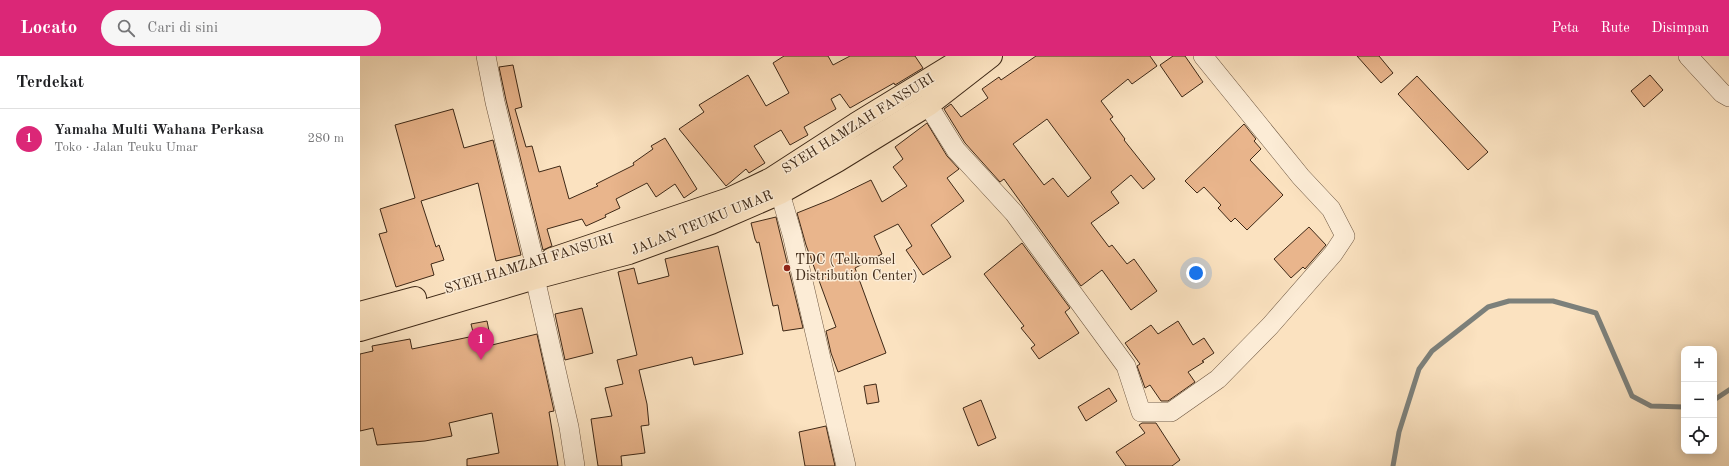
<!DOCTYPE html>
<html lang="id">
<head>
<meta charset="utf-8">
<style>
  :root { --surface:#fff; --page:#f6f6f6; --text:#202124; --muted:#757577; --line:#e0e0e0; --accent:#db2777 }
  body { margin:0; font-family:"Old Standard TT",serif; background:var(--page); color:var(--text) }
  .controls { position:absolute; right:12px; bottom:12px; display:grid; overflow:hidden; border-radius:8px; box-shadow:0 2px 10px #0003 }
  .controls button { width:36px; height:36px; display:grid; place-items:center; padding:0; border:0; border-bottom:1px solid var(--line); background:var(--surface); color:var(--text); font:20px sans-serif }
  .you { position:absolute; left:836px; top:217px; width:14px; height:14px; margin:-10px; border:3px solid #fff; border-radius:50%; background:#1a73e8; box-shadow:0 0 0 6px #1a73e833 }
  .badge { display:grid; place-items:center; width:26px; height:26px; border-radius:50%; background:var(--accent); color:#fff; font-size:13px; font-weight:700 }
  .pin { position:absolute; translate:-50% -33px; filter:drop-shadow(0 1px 2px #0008) }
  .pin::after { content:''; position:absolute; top:21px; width:14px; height:12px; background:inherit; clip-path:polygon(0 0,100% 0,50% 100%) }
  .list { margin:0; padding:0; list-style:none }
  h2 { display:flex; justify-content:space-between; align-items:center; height:52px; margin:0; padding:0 16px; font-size:17px }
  h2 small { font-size:13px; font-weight:400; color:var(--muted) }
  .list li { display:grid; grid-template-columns:26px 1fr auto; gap:12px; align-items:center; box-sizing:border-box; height:60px; padding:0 16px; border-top:1px solid var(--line) }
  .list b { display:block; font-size:15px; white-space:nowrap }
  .list p { margin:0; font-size:13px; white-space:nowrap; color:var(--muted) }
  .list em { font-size:13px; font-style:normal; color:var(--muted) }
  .icon { flex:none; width:22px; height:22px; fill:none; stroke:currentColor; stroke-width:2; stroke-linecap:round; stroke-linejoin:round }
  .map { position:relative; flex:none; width:1369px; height:410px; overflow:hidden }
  header { display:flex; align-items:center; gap:24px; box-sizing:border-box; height:56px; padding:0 20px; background:var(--accent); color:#fff }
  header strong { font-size:19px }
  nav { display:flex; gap:22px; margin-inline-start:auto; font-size:14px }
  .search { width:280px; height:36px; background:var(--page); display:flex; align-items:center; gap:10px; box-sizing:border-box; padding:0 14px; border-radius:22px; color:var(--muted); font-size:15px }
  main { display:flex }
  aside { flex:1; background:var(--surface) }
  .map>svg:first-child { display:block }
</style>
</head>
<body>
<header>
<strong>Locato</strong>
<div class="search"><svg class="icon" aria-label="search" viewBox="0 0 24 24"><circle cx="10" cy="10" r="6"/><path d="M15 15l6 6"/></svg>Cari di sini</div>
<nav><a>Peta</a><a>Rute</a><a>Disimpan</a></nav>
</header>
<main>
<aside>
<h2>Terdekat<small></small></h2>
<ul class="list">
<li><span class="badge">1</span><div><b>Yamaha Multi Wahana Perkasa</b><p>Toko · Jalan Teuku Umar</p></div><em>280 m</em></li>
</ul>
</aside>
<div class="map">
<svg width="1369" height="410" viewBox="0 0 1369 410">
  <rect width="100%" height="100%" fill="#fbe2c0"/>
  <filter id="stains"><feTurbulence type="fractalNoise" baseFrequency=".005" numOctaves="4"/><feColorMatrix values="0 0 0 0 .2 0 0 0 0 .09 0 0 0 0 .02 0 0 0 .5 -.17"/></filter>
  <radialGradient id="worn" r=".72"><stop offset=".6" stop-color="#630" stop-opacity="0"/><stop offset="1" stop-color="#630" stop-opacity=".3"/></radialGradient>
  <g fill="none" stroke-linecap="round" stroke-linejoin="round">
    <g stroke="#7c807b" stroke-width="5">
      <path d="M 1354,344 L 1369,334"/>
      <path d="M 1033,410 L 1039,376 L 1059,313 L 1072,295 L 1128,251 L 1149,245 L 1193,245 L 1236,257 L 1272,340 L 1291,350 L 1324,351"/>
    </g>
  </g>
  <g fill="#e9b58c" stroke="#3e2816" fill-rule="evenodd">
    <path d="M 424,0 L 468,0 L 473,9 L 490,0 L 555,0 L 563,12 L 535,29 L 534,27 L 490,52 L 480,38 L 471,43 L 476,53 L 444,71 L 448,79 L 430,89 L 421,74 L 394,90 L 405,107 L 389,117 L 386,113 L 366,130 L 319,73 L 344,56 L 339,49 L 388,19 L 406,50 L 429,37 L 413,7 Z"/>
    <path d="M 676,0 L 790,0 L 797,10 L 772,28 L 768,23 L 741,45 L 753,61 L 750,63 L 765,83 L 764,84 L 795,123 L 783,133 L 771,119 L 751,136 L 759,147 L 731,167 L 749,191 L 752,189 L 767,208 L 774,203 L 797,235 L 771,254 L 742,214 L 721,230 L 644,123 L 640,126 L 605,87 L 584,53 L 591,48 L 601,61 L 628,42 L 622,33 L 639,21 L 641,24 ZM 687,63 L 731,122 L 708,141 L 693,122 L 684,129 L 653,88 Z"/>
    <path d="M 813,0 L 825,0 L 843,26 L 822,41 L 800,9 Z"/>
    <path d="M 997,0 L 1019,0 L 1033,17 L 1021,27 Z"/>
    <path d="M 153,9 L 162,51 L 155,53 L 166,91 L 172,90 L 179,116 L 200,110 L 209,143 L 238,130 L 236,128 L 274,109 L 273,107 L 293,93 L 291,90 L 305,82 L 337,133 L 324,142 L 315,128 L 296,141 L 287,127 L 256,143 L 260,152 L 245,159 L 246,161 L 226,170 L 222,163 L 187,173 L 192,190 L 183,194 L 146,44 L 139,11 Z"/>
    <path d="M 1290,19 L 1303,34 L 1284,51 L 1271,35 Z"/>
    <path d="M 1057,20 L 1128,96 L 1108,114 L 1038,38 Z"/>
    <path d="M 93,53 L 104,92 L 133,84 L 161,199 L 136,205 L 118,127 L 61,145 L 76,191 L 79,189 L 84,204 L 71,208 L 74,219 L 36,231 L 19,178 L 27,176 L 20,153 L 55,142 L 35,69 Z"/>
    <path d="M 567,67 L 587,100 L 599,113 L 587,122 L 604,145 L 571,169 L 591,201 L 563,219 L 546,194 L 552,190 L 538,168 L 514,180 L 522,198 L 495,212 L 526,297 L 478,316 L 471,297 L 466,275 L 476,271 L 446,189 L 437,157 L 472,143 L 511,124 L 522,146 L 547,130 L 533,111 L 543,103 L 535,91 Z"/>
    <path d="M 884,68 L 896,83 L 894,85 L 901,93 L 890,104 L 923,139 L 887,174 L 875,162 L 871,166 L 858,152 L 861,149 L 844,131 L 837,137 L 825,125 Z"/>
    <path d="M 416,161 L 443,272 L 423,275 L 418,249 L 413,250 L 399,186 L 397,187 L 395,183 L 391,167 Z"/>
    <path d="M 949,171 L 966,189 L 945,213 L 943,211 L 931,222 L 914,203 Z"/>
    <path d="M 662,187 L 710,252 L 705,256 L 719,277 L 679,303 L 671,292 L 675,289 L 661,272 L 664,270 L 624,218 Z"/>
    <path d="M 358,190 L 383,298 L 334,309 L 332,301 L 279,314 L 287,348 L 289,369 L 281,370 L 285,397 L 261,400 L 262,410 L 238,410 L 231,363 L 252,360 L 245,332 L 263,328 L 257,304 L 277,299 L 258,216 L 274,212 L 278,228 L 309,220 L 305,203 Z"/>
    <path d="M 222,252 L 233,297 L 205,304 L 195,258 Z"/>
    <path d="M 127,265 L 132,289 L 177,278 L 194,355 L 189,356 L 198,410 L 107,410 L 107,403 L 139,397 L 132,357 L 89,367 L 92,380 L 65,385 L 17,389 L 13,372 L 0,375 L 0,298 L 13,295 L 12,290 L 50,283 L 52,293 L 114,280 L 111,268 Z"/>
    <path d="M 818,265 L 833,289 L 844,282 L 854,297 L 842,305 L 844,306 L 828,316 L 835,326 L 808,345 L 801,345 L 790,329 L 785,332 L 777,310 L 780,308 L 765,287 L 791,269 L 798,278 Z"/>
    <path d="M 516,328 L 519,346 L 507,348 L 504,330 Z"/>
    <path d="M 749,332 L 757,345 L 726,365 L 718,351 Z"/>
    <path d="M 621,344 L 636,382 L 618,390 L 603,352 Z"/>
    <path d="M 782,367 L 796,367 L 820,404 L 812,410 L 766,410 L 756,396 L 785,377 L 779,369 Z"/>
    <path d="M 466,370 L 475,410 L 445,410 L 439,376 Z"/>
  </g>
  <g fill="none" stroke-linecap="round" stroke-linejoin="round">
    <defs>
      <g id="minor">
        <path d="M 126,0 L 135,46 L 175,208"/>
        <path d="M 1328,0 L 1362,37 L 1369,41"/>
        <path d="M 568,49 L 596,94 L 654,157 L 766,310 L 781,356 L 811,356 L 858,323 L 910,270 L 973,198 L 985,180 L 971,153 L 941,121 L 843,0"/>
        <path d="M 420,137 L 432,178 L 486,410"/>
        <path d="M 175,222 L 209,371 L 215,410"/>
      </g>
      <g id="highway">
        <path d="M 192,203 L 369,143 L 411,123 L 496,68 L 607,0"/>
        <path d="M 0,257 L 55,242"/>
        <path d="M 0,274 L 175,222 L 269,197 L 351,167 L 420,137 L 477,105 L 568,49 L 631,0"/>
      </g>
    </defs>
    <use href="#minor" stroke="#6d5640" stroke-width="20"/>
    <use href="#highway" stroke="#3e2816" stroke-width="24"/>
    <use href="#minor" stroke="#fcecd6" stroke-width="19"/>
    <use href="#highway" stroke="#fbe2c0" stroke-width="22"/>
  </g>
  <circle fill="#8f2418" stroke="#fcecd6" stroke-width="1.5" cx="427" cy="212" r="4"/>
  <g text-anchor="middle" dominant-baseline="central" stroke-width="3" stroke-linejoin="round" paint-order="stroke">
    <g font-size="14" fill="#3e2816" stroke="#fcecd6">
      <text transform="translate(498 68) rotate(-32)">SYEH HAMZAH FANSURI</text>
      <text transform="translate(342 167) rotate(-22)">JALAN TEUKU UMAR</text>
      <text transform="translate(169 208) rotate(-17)">SYEH HAMZAH FANSURI</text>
    </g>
    <g font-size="14" fill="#3e2816" stroke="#fcecd6" text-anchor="start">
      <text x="435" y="204">TDC (Telkomsel<tspan x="435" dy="16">Distribution Center)</tspan></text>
    </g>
  </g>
  <rect width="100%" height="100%" filter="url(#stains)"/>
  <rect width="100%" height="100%" fill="url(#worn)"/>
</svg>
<div class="controls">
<button>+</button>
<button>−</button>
<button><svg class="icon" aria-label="locate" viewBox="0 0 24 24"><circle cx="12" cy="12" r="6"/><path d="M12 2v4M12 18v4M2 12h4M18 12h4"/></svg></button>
</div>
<div class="you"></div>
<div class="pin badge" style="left:121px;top:304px">1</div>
</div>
</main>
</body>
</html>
